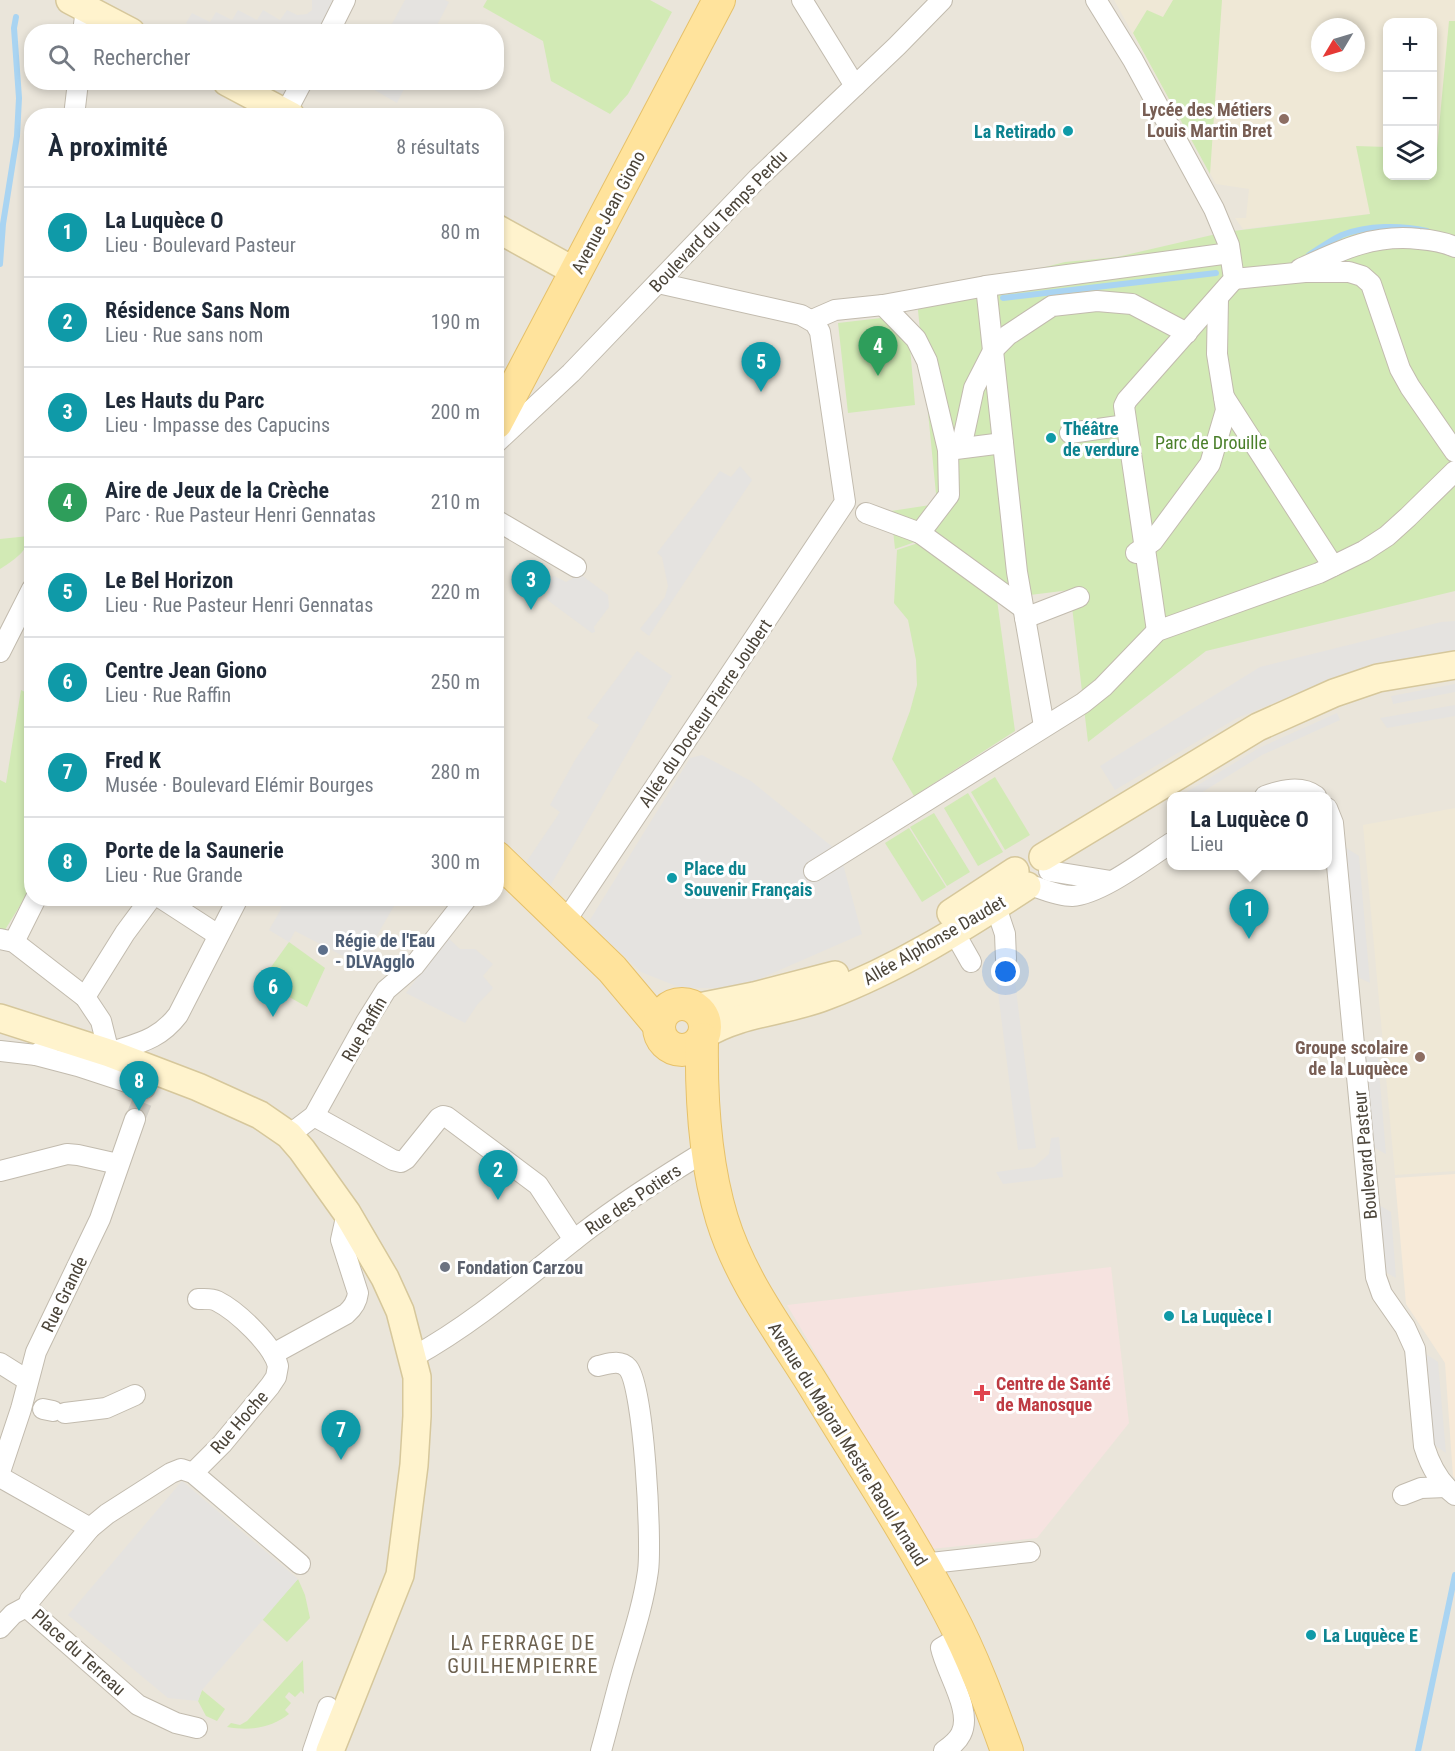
<!DOCTYPE html>
<html lang="fr">
<head>
<meta charset="utf-8">
<style>
  :root { --surface:#fff; --page:#f6f6f7; --text:#1f2937; --muted:#747a83; --line:#e0e1e3; --accent:#fc3f1d }
  body { margin:0; font-family:"Roboto Condensed",sans-serif; background:var(--page); color:var(--text) }
  .controls { position:absolute; right:18px; top:18px; display:grid; overflow:hidden; border-radius:12px; box-shadow:0 3px 9px #0003 }
  .controls button { width:54px; height:54px; display:grid; place-items:center; padding:0; border:0; border-bottom:2px solid var(--line); background:var(--surface); color:var(--text); font:30px sans-serif }
  .compass { position:absolute; left:1311px; top:18px; width:54px; height:54px; border-radius:50%; background:var(--surface); box-shadow:0 3px 9px #0003; rotate:232deg }
  .you { position:absolute; left:1006px; top:972px; width:21px; height:21px; margin:-15px; border:4px solid #fff; border-radius:50%; background:#1a73e8; box-shadow:0 0 0 9px #1a73e833 }
  .badge { display:grid; place-items:center; width:39px; height:39px; border-radius:50%; background:var(--accent); color:#fff; font-size:20px; font-weight:700 }
  .pin { position:absolute; translate:-50% -50px; filter:drop-shadow(0 2px 3px #0008) }
  .pin::after { content:''; position:absolute; top:32px; width:21px; height:18px; background:inherit; clip-path:polygon(0 0,100% 0,50% 100%) }
  .popup { position:absolute; left:1167px; top:792px; width:165px; height:78px; box-sizing:border-box; display:grid; place-content:center; border-radius:12px; background:var(--surface); filter:drop-shadow(0 2px 4px #0005); font-size:20px; white-space:nowrap; color:var(--muted) }
  .popup b { font-size:22px; color:var(--text) }
  .popup::after { content:''; position:absolute; left:50%; top:100%; margin-left:-12px; border:12px solid transparent; border-top-color:var(--surface) }
  .list { margin:0; padding:0; list-style:none }
  h2 { display:flex; justify-content:space-between; align-items:center; height:78px; margin:0; padding:0 24px; font-size:26px }
  h2 small { font-size:20px; font-weight:400; color:var(--muted) }
  .list li { display:grid; grid-template-columns:39px 1fr auto; gap:18px; align-items:center; box-sizing:border-box; height:90px; padding:0 24px; border-top:2px solid var(--line) }
  .list b { display:block; font-size:22px; white-space:nowrap }
  .list p { margin:0; font-size:20px; white-space:nowrap; color:var(--muted) }
  .list em { font-size:20px; font-style:normal; color:var(--muted) }
  .icon { flex:none; width:33px; height:33px; fill:none; stroke:currentColor; stroke-width:2; stroke-linecap:round; stroke-linejoin:round }
  .map { position:relative; flex:none; width:1455px; height:1751px; overflow:hidden }
  .search { position:absolute; background:var(--surface); box-shadow:0 3px 9px #0003; left:24px; top:24px; width:480px; height:66px; display:flex; align-items:center; gap:15px; box-sizing:border-box; padding:0 21px; border-radius:24px; color:var(--muted); font-size:22px }
  .panel { position:absolute; background:var(--surface); box-shadow:0 3px 9px #0003; left:24px; top:108px; width:480px; height:798px; border-radius:24px }
  .map>svg:first-child { display:block }
</style>
</head>
<body>
<div class="map">
<svg width="1455" height="1751" viewBox="0 0 1455 1751">
  <rect width="100%" height="100%" fill="#f6f3ec"/>
  <path fill="#eae5da" fill-rule="evenodd" d="M 0,0 L 1455,0 L 1455,1751 L 0,1751 ZM 1388,22 L 1432,22 L 1432,176 L 1388,176 ZM 1320,27 L 1356,27 L 1356,63 L 1320,63 ZM 32,32 L 496,32 L 496,82 L 32,82 ZM 32,116 L 496,116 L 496,898 L 32,898 ZM 1171,796 L 1327,796 L 1327,866 L 1171,866 Z"/>
  <path fill="#f7ead8" d="M 1455,1174 L 1455,1478 L 1453,1476 L 1445,1363 L 1406,1304 L 1395,1178 Z"/>
  <g fill="#efe8d6" fill-rule="evenodd">
    <path d="M 1114,0 L 1455,0 L 1455,200 L 1370,214 L 1243,229 L 1235,218 L 1246,218 L 1249,189 L 1216,184 ZM 1388,22 L 1432,22 L 1432,176 L 1388,176 ZM 1320,27 L 1356,27 L 1356,63 L 1320,63 Z"/>
    <path d="M 1455,808 L 1455,1171 L 1395,1175 L 1363,825 Z"/>
  </g>
  <path fill="#f6e3e0" d="M 1111,1267 L 1129,1423 L 1037,1538 L 931,1549 L 787,1305 Z"/>
  <g fill="#d2eab5">
    <path d="M 487,0 L 650,0 L 672,12 L 628,94 L 610,114 L 551,81 L 543,41 L 483,7 Z"/>
    <path d="M 1173,0 L 1222,0 L 1210,174 L 1133,33 L 1147,10 L 1163,17 Z"/>
    <path d="M 1449,21 L 1455,21 L 1455,591 L 1206,651 L 1088,742 L 1070,590 L 998,599 L 918,541 L 895,549 L 891,511 L 937,504 L 917,300 L 1065,262 L 1117,257 L 1225,232 L 1370,214 L 1356,146 L 1387,147 L 1388,176 L 1432,176 L 1433,149 L 1437,149 Z"/>
    <path d="M 890,317 L 910,347 L 915,405 L 848,413 L 838,323 Z"/>
    <path d="M 29,536 C 29,551 11,562 0,569 L 0,539 Z"/>
    <path d="M 918,543 L 997,600 L 1015,731 L 914,796 L 892,759 L 910,711 L 917,685 L 916,660 L 908,620 L 894,603 L 897,550 Z"/>
    <path d="M 21,690 L 31,695 L 31,888 L 3,933 L 0,932 L 0,780 L 6,783 Z"/>
    <path d="M 995,777 L 1030,835 L 1005,850 L 971,792 Z"/>
    <path d="M 968,793 L 1003,852 L 978,866 L 944,808 Z"/>
    <path d="M 934,813 L 970,872 L 947,886 L 910,827 Z"/>
    <path d="M 909,828 L 946,887 L 922,902 L 885,843 Z"/>
    <path d="M 289,942 L 325,968 L 307,1007 L 261,981 Z"/>
    <path d="M 298,1579 L 305,1595 L 310,1618 L 287,1642 L 262,1619 Z"/>
    <path d="M 303,1660 L 304,1694 L 301,1691 L 295,1697 L 289,1692 L 285,1697 L 291,1703 L 285,1710 L 289,1714 C 271,1728 250,1731 227,1727 L 231,1723 L 240,1725 L 247,1721 Z"/>
    <path d="M 202,1690 L 225,1709 L 217,1721 L 206,1716 L 198,1701 Z"/>
  </g>
  <g fill="#e5e3e0">
    <path d="M 312,0 L 342,0 L 325,31 L 201,31 L 186,23 L 192,13 L 210,22 L 216,12 L 232,20 L 238,10 L 257,20 L 263,10 L 280,20 L 287,10 L 297,15 L 307,14 L 312,10 Z"/>
    <path d="M 405,0 L 445,0 L 449,2 L 434,31 L 388,31 Z"/>
    <path d="M 361,82 L 407,82 L 407,83 L 397,103 Z"/>
    <path d="M 740,466 L 752,480 L 649,636 L 640,629 L 665,597 L 668,586 L 662,557 L 657,553 L 720,471 L 731,477 Z"/>
    <path d="M 580,574 L 608,595 L 609,607 L 594,627 L 595,632 L 592,633 L 546,599 L 548,595 L 546,583 L 554,576 L 566,582 Z"/>
    <path d="M 1455,621 L 1455,661 L 1341,689 L 1335,678 L 1237,718 L 1115,790 L 1100,766 L 1260,667 L 1441,622 Z"/>
    <path d="M 637,651 L 672,676 L 550,886 L 525,864 L 560,812 L 550,805 L 575,760 L 599,725 L 587,718 Z"/>
    <path d="M 1455,684 L 1455,692 L 1393,704 L 1391,696 Z"/>
    <path d="M 1455,705 L 1455,716 L 1387,728 L 1380,718 Z"/>
    <path d="M 1337,713 L 1340,720 L 1262,755 L 1196,796 L 1180,796 L 1259,748 Z"/>
    <path d="M 702,755 L 751,781 L 840,853 L 862,934 L 748,984 L 731,988 L 681,988 L 641,972 L 588,923 L 690,758 Z"/>
    <path d="M 1343,846 L 1359,856 L 1370,983 L 1356,976 Z"/>
    <path d="M 283,899 L 283,898 L 398,899 L 372,944 L 371,954 L 364,967 L 295,931 L 289,942 L 269,930 L 280,911 Z"/>
    <path d="M 447,937 L 460,949 L 475,949 L 493,964 L 483,976 L 493,988 L 477,1005 L 465,1023 L 406,993 Z"/>
    <path d="M 1014,974 L 1036,1148 L 1018,1150 L 996,977 Z"/>
    <path d="M 1363,1051 L 1378,1058 L 1386,1154 L 1371,1146 Z"/>
    <path d="M 1059,1137 L 1063,1177 L 1003,1184 L 996,1172 L 1034,1167 L 1049,1154 L 1051,1138 Z"/>
    <path d="M 1377,1204 L 1391,1212 L 1396,1278 L 1382,1270 Z"/>
    <path d="M 1421,1351 L 1438,1362 L 1446,1453 L 1430,1442 Z"/>
    <path d="M 182,1481 L 298,1579 L 202,1690 L 198,1701 L 168,1698 L 68,1615 Z"/>
  </g>
  <g fill="none" stroke-linecap="round" stroke-linejoin="round">
    <g stroke="#a9d4f2" stroke-width="6">
      <path d="M 1309,255 C 1320,248 1331,240 1342,235 C 1368,225 1401,225 1427,231"/>
      <path d="M 0,264 L 3,224 L 17,136 L 19,98 L 14,28 L 16,17"/>
      <path d="M 1003,298 L 1216,273"/>
      <path d="M 1418,1751 L 1455,1575"/>
    </g>
    <path stroke="#d4d0c8" stroke-width="20" stroke-dasharray="20 10" stroke-linecap="butt" d="M 135,1119 L 142,1102"/>
    <defs>
      <g id="street">
        <path d="M 802,0 L 855,86"/>
        <path d="M 1096,0 L 1133,60 L 1214,209 L 1229,245 L 1234,279 L 1127,400 L 1124,406 L 1157,631"/>
        <path d="M 83,32 L 86,9"/>
        <path d="M 329,32 L 345,0"/>
        <path d="M 74,116 L 78,82"/>
        <path d="M 284,116 L 302,82"/>
        <path d="M 1300,269 C 1341,250 1373,234 1419,239 C 1431,240 1444,242 1455,247"/>
        <path d="M 1234,279 L 1305,272 L 1349,272 L 1362,276 L 1371,284 L 1400,369 L 1410,387 L 1455,452"/>
        <path d="M 883,305 L 916,339 L 927,361 L 948,450 L 1003,443"/>
        <path d="M 812,320 L 835,310 L 883,305 L 986,286"/>
        <path d="M 1224,397 L 1333,566"/>
        <path d="M 1070,433 L 1126,425"/>
        <path d="M 496,443 L 571,373 L 757,179 L 897,46 L 942,0"/>
        <path d="M 961,448 L 974,388 L 994,349 L 1008,335 L 1052,306 L 1097,301 L 1132,304 L 1187,333"/>
        <path d="M 948,450 L 949,495 L 920,533 L 1023,608"/>
        <path d="M 866,513 L 920,533"/>
        <path d="M 496,520 L 576,567"/>
        <path d="M 1136,553 L 1153,541 L 1210,464 L 1226,410 L 1217,354 L 1218,298"/>
        <path d="M 1025,618 L 1079,597"/>
        <path d="M 0,652 L 32,589"/>
        <path d="M 1044,726 L 1017,572 L 986,286 L 1230,253"/>
        <path d="M 1265,796 C 1282,790 1301,785 1316,796"/>
        <path d="M 1327,808 L 1333,823 L 1376,1277 L 1382,1294 L 1405,1327 L 1415,1349 L 1424,1446 C 1430,1465 1439,1483 1455,1495"/>
        <path d="M 814,871 L 1083,703 L 1103,687 L 1157,631 L 1319,573 L 1364,551 L 1387,536 L 1408,517 L 1455,471"/>
        <path d="M 1049,871 L 1111,881"/>
        <path d="M 1036,887 C 1047,891 1060,896 1072,896 C 1101,894 1146,859 1171,843"/>
        <path d="M 161,898 L 218,935"/>
        <path d="M 996,907 L 1005,934 L 1006,959"/>
        <path d="M 565,922 L 845,502 L 820,332 L 815,323 L 801,315 L 658,283"/>
        <path d="M 954,932 L 971,962"/>
        <path d="M 0,939 L 14,942 L 85,997 L 101,1021 L 109,1053 C 138,1043 159,1040 178,1015 L 238,898"/>
        <path d="M 14,942 L 36,898"/>
        <path d="M 85,997 L 125,933 L 151,898"/>
        <path d="M 0,1051 L 36,1055 L 46,1048"/>
        <path d="M 36,1055 L 78,1066 L 145,1088"/>
        <path d="M 314,1116 L 393,1160 L 401,1162 L 406,1159 L 439,1118 L 443,1116 L 447,1117 L 538,1185 L 574,1240"/>
        <path d="M 289,1135 L 314,1116 L 366,1022 L 386,990 L 414,966 L 467,898"/>
        <path d="M 0,1171 L 67,1154 L 78,1155 L 118,1164"/>
        <path d="M 273,1354 L 346,1314 C 353,1308 357,1302 358,1293 L 341,1240 L 347,1213"/>
        <path d="M 413,1357 C 475,1323 528,1276 583,1233 C 623,1202 666,1175 709,1149"/>
        <path d="M 0,1363 L 27,1380"/>
        <path d="M 598,1366 C 608,1364 620,1359 628,1368 C 644,1387 652,1542 648,1571 C 643,1607 631,1641 621,1676 C 614,1701 608,1726 601,1751"/>
        <path d="M 43,1409 L 53,1411"/>
        <path d="M 65,1413 L 106,1408 L 135,1395"/>
        <path d="M 0,1472 L 21,1409 L 36,1352 L 100,1219 L 135,1119"/>
        <path d="M 193,1473 L 222,1444 L 270,1386 L 276,1377 L 278,1366 C 273,1345 237,1311 217,1301 C 211,1298 204,1299 198,1299"/>
        <path d="M 0,1477 L 90,1528"/>
        <path d="M 1403,1495 L 1421,1488 L 1446,1487"/>
        <path d="M 922,1564 L 1030,1552"/>
        <path d="M 0,1628 L 13,1614 L 28,1606"/>
        <path d="M 197,1728 L 176,1723 L 138,1705 L 32,1612 L 28,1606 L 30,1600 L 90,1528 L 107,1514 L 171,1473 L 181,1469 L 193,1473 L 300,1564"/>
        <path d="M 313,1751 L 328,1707"/>
        <path d="M 944,1751 C 951,1746 957,1742 961,1734 C 973,1711 946,1672 941,1648 L 961,1636"/>
      </g>
      <g id="secondary">
        <path d="M 70,0 L 131,32"/>
        <path d="M 227,82 L 291,116"/>
        <path d="M 496,228 L 576,272"/>
        <path d="M 1043,857 L 1258,727 L 1334,693 L 1378,678 L 1455,665"/>
        <path d="M 951,913 L 1015,871"/>
        <path d="M 694,1008 L 754,996 L 835,975"/>
        <path d="M 0,1018 L 109,1053 L 198,1087 L 260,1115 L 289,1135 L 302,1150 L 347,1213 L 385,1278 L 400,1311 L 417,1377 L 417,1416 L 414,1465 L 400,1575 L 330,1751"/>
        <path d="M 704,1035 C 741,1012 786,1012 826,996 C 897,969 963,928 1027,886"/>
      </g>
      <g id="primary">
        <path d="M 496,423 L 719,0"/>
        <path d="M 496,857 L 612,969 L 659,1025"/>
        <circle cx="682" cy="1027" r="23"/>
        <path d="M 702,1039 C 701,1098 705,1163 722,1219 C 742,1284 784,1336 819,1394 C 863,1466 910,1537 949,1612 C 973,1657 990,1704 1007,1751"/>
      </g>
    </defs>
    <use href="#street" stroke="#c2bbae" stroke-width="22"/>
    <use href="#secondary" stroke="#d6c79b" stroke-width="30"/>
    <use href="#primary" stroke="#e6c16a" stroke-width="34"/>
    <use href="#street" stroke="#fff" stroke-width="20"/>
    <use href="#secondary" stroke="#fff3cd" stroke-width="27"/>
    <use href="#primary" stroke="#ffe39c" stroke-width="32"/>
  </g>
  <g fill="#8d6e63" stroke="#fff" stroke-width="2">
    <circle cx="1284" cy="119" r="6"/>
    <circle cx="1420" cy="1057" r="6"/>
  </g>
  <g fill="#0f9aa8" stroke="#fff" stroke-width="2">
    <circle cx="1068" cy="131" r="6"/>
    <circle cx="1051" cy="438" r="6"/>
    <circle cx="672" cy="878" r="6"/>
    <circle cx="1169" cy="1316" r="6"/>
    <circle cx="1311" cy="1635" r="6"/>
  </g>
  <circle fill="#5c6f8a" stroke="#fff" stroke-width="2" cx="323" cy="950" r="6"/>
  <circle fill="#6b7280" stroke="#fff" stroke-width="2" cx="445" cy="1267" r="6"/>
  <path fill="#e0444e" stroke="#fff" stroke-width="2" d="M979 1384h6v6h6v6h-6v6h-6v-6h-6v-6h6z"/>
  <g text-anchor="middle" dominant-baseline="central" stroke-width="6" stroke-linejoin="round" paint-order="stroke">
    <g font-size="18" font-weight="bold" fill="#785e54" stroke="#fff" text-anchor="end">
      <text x="1272" y="109">Lycée des Métiers<tspan x="1272" dy="21">Louis Martin Bret</tspan></text>
      <text x="1408" y="1047">Groupe scolaire<tspan x="1408" dy="21">de la Luquèce</tspan></text>
    </g>
    <g font-size="18" font-weight="bold" fill="#0d838f" stroke="#fff" text-anchor="start">
      <text x="1056" y="131" text-anchor="end">La Retirado</text>
      <text x="1063" y="428">Théâtre<tspan x="1063" dy="21">de verdure</tspan></text>
      <text x="684" y="868">Place du<tspan x="684" dy="21">Souvenir Français</tspan></text>
      <text x="1181" y="1316">La Luquèce I</text>
      <text x="1323" y="1635">La Luquèce E</text>
    </g>
    <g font-size="18" fill="#4b4439" stroke="#fff">
      <text transform="translate(608 212) rotate(-62)">Avenue Jean Giono</text>
      <text transform="translate(718 221) rotate(-46)">Boulevard du Temps Perdu</text>
      <text transform="translate(705 713) rotate(-56)">Allée du Docteur Pierre Joubert</text>
      <text transform="translate(934 940) rotate(-30)">Allée Alphonse Daudet</text>
      <text transform="translate(364 1029) rotate(-60)">Rue Raffin</text>
      <text transform="translate(1365 1155) rotate(-95)">Boulevard Pasteur</text>
      <text transform="translate(633 1199) rotate(-34)">Rue des Potiers</text>
      <text transform="translate(64 1294) rotate(-64)">Rue Grande</text>
      <text transform="translate(239 1422) rotate(-49)">Rue Hoche</text>
      <text transform="translate(848 1444) rotate(58)">Avenue du Majoral Mestre Raoul Arnaud</text>
      <text transform="translate(79 1652) rotate(42)">Place du Terreau</text>
    </g>
    <g font-size="18" fill="#4a7f2a" stroke="#fff">
      <text x="1211" y="442">Parc de Drouille</text>
    </g>
    <g font-size="18" font-weight="bold" fill="#4e5e75" stroke="#fff" text-anchor="start">
      <text x="335" y="940">Régie de l'Eau<tspan x="335" dy="21">- DLVAgglo</tspan></text>
    </g>
    <g font-size="18" font-weight="bold" fill="#5b616d" stroke="#fff" text-anchor="start">
      <text x="457" y="1267">Fondation Carzou</text>
    </g>
    <g font-size="18" font-weight="bold" fill="#be3a42" stroke="#fff" text-anchor="start">
      <text x="996" y="1383">Centre de Santé<tspan x="996" dy="21">de Manosque</tspan></text>
    </g>
    <g font-size="20" letter-spacing="1.5" fill="#6e6250" stroke="#fff">
      <text x="523" y="1643">LA FERRAGE DE<tspan x="523" dy="23">GUILHEMPIERRE</tspan></text>
    </g>
  </g>
</svg>
<div class="controls">
<button>+</button>
<button>−</button>
<button><svg class="icon" aria-label="layers" viewBox="0 0 24 24"><path d="M12 4l9 5-9 5-9-5zM3 14l9 5 9-5"/></svg></button>
</div>
<svg class="compass" viewBox="-18 -18 36 36"><path d="M0-13l5 13h-10z" fill="#e53935"/><path d="M0 13l5-13h-10z" fill="#747a83"/></svg>
<div class="you"></div>
<div class="pin badge" style="left:1249px;top:939px;background:#0f9aa8">1</div>
<div class="popup"><b>La Luquèce O</b>Lieu</div>
<div class="pin badge" style="left:498px;top:1200px;background:#0f9aa8">2</div>
<div class="pin badge" style="left:531px;top:610px;background:#0f9aa8">3</div>
<div class="pin badge" style="left:878px;top:376px;background:#2e9e5b">4</div>
<div class="pin badge" style="left:761px;top:392px;background:#0f9aa8">5</div>
<div class="pin badge" style="left:273px;top:1017px;background:#0f9aa8">6</div>
<div class="pin badge" style="left:341px;top:1460px;background:#0f9aa8">7</div>
<div class="pin badge" style="left:139px;top:1111px;background:#0f9aa8">8</div>
<div class="search"><svg class="icon" aria-label="search" viewBox="0 0 24 24"><circle cx="10" cy="10" r="6"/><path d="M15 15l6 6"/></svg>Rechercher</div>
<section class="panel">
<h2>À proximité<small>8 résultats</small></h2>
<ul class="list">
<li><span class="badge" style="background:#0f9aa8">1</span><div><b>La Luquèce O</b><p>Lieu · Boulevard Pasteur</p></div><em>80 m</em></li>
<li><span class="badge" style="background:#0f9aa8">2</span><div><b>Résidence Sans Nom</b><p>Lieu · Rue sans nom</p></div><em>190 m</em></li>
<li><span class="badge" style="background:#0f9aa8">3</span><div><b>Les Hauts du Parc</b><p>Lieu · Impasse des Capucins</p></div><em>200 m</em></li>
<li><span class="badge" style="background:#2e9e5b">4</span><div><b>Aire de Jeux de la Crèche</b><p>Parc · Rue Pasteur Henri Gennatas</p></div><em>210 m</em></li>
<li><span class="badge" style="background:#0f9aa8">5</span><div><b>Le Bel Horizon</b><p>Lieu · Rue Pasteur Henri Gennatas</p></div><em>220 m</em></li>
<li><span class="badge" style="background:#0f9aa8">6</span><div><b>Centre Jean Giono</b><p>Lieu · Rue Raffin</p></div><em>250 m</em></li>
<li><span class="badge" style="background:#0f9aa8">7</span><div><b>Fred K</b><p>Musée · Boulevard Elémir Bourges</p></div><em>280 m</em></li>
<li><span class="badge" style="background:#0f9aa8">8</span><div><b>Porte de la Saunerie</b><p>Lieu · Rue Grande</p></div><em>300 m</em></li>
</ul>
</section>
</div>
</body>
</html>
